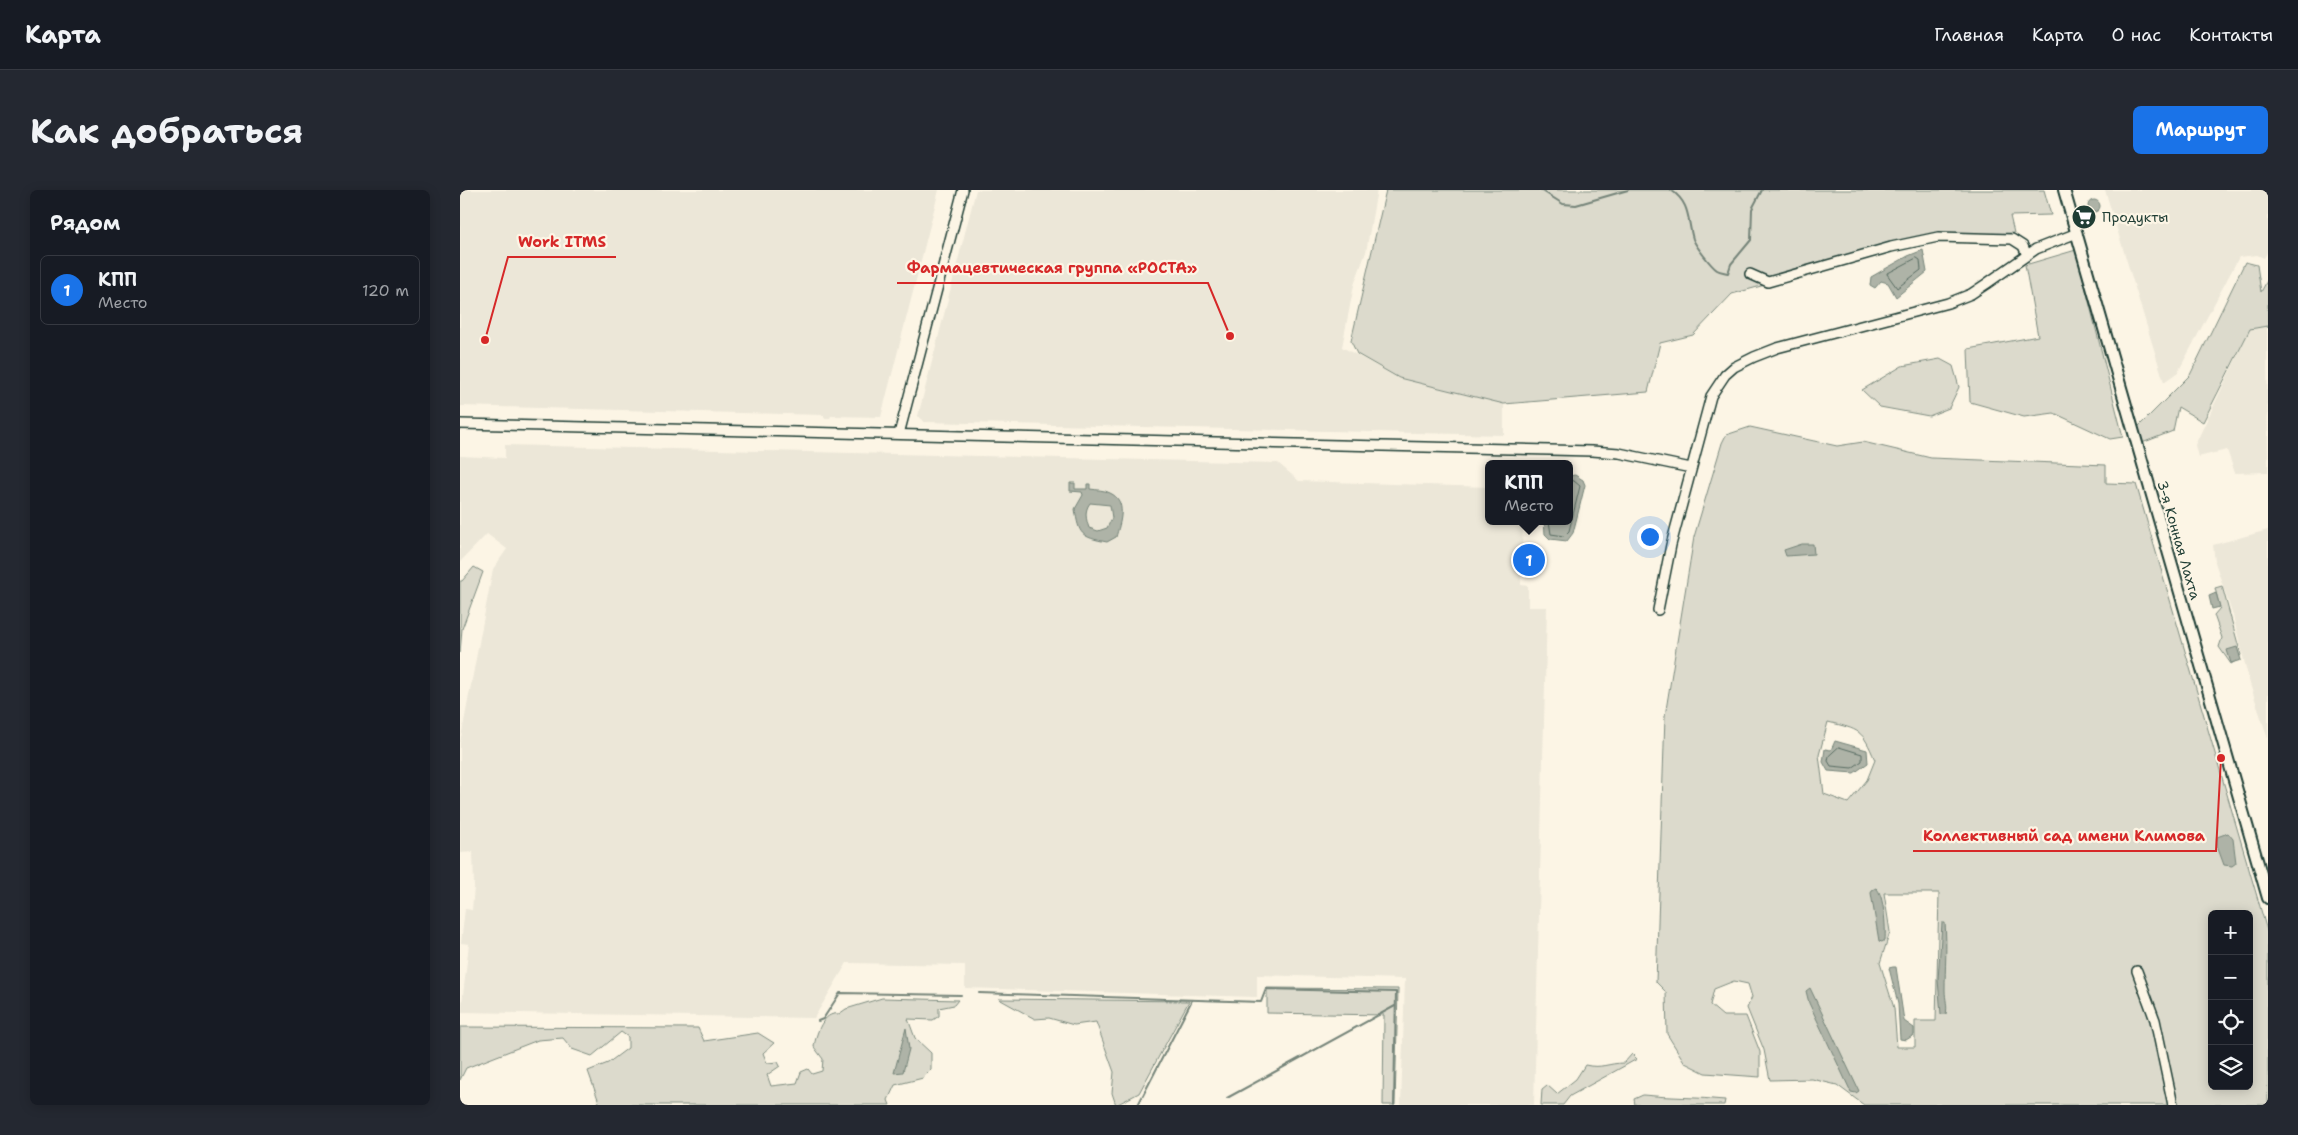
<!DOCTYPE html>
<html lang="ru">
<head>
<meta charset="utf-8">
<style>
  :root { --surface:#171b24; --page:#242831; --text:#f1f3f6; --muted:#9ea1a6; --line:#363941; --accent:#1a73e8 }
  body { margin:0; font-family:"Shantell Sans",sans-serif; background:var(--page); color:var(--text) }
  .controls { position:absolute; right:15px; bottom:15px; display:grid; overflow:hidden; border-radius:8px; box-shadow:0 2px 12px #0003 }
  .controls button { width:45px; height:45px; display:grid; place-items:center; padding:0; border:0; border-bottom:1px solid var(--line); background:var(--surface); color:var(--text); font:25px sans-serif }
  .you { position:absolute; left:1189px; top:346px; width:18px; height:18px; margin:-12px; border:4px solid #fff; border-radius:50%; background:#1a73e8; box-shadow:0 0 0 8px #1a73e833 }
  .badge { display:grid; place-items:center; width:32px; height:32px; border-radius:50%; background:var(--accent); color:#fff; font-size:16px; font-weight:700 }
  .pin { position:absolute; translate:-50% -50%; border:2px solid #fff; box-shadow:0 1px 5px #0006 }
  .popup { position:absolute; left:1025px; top:270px; width:88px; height:65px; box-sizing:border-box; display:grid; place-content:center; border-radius:8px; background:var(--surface); filter:drop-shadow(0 1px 4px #0005); font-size:16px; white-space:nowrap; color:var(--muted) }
  .popup b { font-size:19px; color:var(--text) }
  .popup::after { content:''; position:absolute; left:50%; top:100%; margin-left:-10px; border:10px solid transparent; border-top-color:var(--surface) }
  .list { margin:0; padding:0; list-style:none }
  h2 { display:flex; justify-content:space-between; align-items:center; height:65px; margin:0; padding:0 20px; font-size:21px }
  h2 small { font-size:16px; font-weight:400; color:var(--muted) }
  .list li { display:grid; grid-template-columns:32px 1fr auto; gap:15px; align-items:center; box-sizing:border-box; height:70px; margin:0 10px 10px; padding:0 10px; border:1px solid var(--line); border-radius:8px }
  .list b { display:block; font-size:19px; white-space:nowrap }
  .list p { margin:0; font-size:16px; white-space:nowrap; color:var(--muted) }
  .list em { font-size:16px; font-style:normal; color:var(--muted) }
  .icon { flex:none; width:28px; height:28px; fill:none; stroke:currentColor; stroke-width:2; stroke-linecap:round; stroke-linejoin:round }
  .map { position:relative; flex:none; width:1808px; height:915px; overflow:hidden; border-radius:8px }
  header { display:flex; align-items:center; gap:30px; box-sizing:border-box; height:70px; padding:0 25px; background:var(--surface); border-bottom:1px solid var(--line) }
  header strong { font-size:24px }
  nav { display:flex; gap:28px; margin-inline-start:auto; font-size:18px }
  .intro { display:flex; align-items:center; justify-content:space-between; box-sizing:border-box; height:120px; padding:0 30px }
  h1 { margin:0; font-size:35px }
  .button { padding:12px 22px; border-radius:8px; background:var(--accent); color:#fff; font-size:18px; font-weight:700 }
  main { display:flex; gap:30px; padding:0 30px }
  aside { flex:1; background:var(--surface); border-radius:8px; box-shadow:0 2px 12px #0003 }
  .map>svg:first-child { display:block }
</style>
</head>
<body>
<header>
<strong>Карта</strong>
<nav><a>Главная</a><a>Карта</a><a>О нас</a><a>Контакты</a></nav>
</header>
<div class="intro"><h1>Как добраться</h1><a class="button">Маршрут</a></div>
<main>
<aside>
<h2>Рядом<small></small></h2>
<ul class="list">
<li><span class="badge">1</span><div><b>КПП</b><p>Место</p></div><em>120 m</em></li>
</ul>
</aside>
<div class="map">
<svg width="1808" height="915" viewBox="0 0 1808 915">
  <rect width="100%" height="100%" fill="#fcf5e5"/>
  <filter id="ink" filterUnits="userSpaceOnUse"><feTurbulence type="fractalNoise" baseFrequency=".02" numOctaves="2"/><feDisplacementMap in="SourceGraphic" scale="10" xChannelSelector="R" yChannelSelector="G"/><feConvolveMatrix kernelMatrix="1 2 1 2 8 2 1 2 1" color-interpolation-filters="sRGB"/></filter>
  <g filter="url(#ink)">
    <g fill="#ece7d8">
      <path d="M 0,0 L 479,0 L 421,227 L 371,226 L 370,228 L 364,228 L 364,225 L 0,216 Z"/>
      <path d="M 516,0 L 917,0 L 906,62 L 894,95 L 882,157 L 939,188 L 1044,214 L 1044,245 L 464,232 L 458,226 Z"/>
      <path d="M 1645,0 L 1808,0 L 1808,61 L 1804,68 L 1797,65 L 1779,67 L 1718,182 L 1704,192 Z"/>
      <path d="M 1807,136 L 1808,282 L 1775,283 L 1767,260 L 1738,267 L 1735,255 L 1790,139 Z"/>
      <path d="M 45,255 L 818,273 L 839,291 L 1029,297 L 1029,331 L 1063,331 L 1061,395 L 1068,396 L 1068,417 L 1087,417 L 1074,915 L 941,915 L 945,789 L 797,785 L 797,807 L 505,798 L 505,775 L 387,773 L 354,828 L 1,822 L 9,754 L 1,753 L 5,719 L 12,720 L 14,697 L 13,662 L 0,663 L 0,553 L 33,379 L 47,359 L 27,344 L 0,372 L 0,266 L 45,268 Z"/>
      <path d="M 1808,340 L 1808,549 L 1790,494 L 1773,426 L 1755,372 L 1753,355 Z"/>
    </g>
    <g fill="#dcdacc" stroke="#7e8c80" fill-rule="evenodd">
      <path d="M 926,0 L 1584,0 L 1591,25 L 1550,26 L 1554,43 L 1480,47 L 1272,104 L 1233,145 L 1200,153 L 1188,202 L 1044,214 L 939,188 L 897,164 L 891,151 Z"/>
      <path d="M 1616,60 L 1663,247 L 1650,249 L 1594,223 L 1564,227 L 1510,212 L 1508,159 L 1578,146 L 1565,75 Z"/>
      <path d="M 1785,72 L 1797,75 L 1801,102 L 1808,89 L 1808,138 L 1807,136 L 1790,139 L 1743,232 L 1718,217 L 1713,241 L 1682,253 L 1678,237 L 1730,185 Z"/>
      <path d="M 1480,169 L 1493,176 L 1499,197 L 1489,218 L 1469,226 L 1420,217 L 1402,200 L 1442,176 Z"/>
      <path d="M 1290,237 L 1377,256 L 1403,252 L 1471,268 L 1646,275 L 1646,293 L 1676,294 L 1808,744 L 1808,915 L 1404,915 L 1377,895 L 1352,889 L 1310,890 L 1304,860 L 1287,818 L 1292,807 L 1288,794 L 1274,791 L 1254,799 L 1250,815 L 1263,826 L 1286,826 L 1300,862 L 1300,887 L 1245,883 L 1225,873 L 1207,844 L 1206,802 L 1196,792 L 1205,526 L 1234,347 L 1262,253 L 1266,245 ZM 1368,532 C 1400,540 1402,539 1415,570 L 1407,590 L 1388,613 L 1364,604 L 1359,565 ZM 1424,703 L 1479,703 L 1476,831 L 1455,831 L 1455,857 L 1437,857 L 1434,818 L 1420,773 L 1430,742 ZM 1752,724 L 1789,724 L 1789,896 L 1752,896 Z"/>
      <path d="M 14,377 L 23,382 L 2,439 L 0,463 L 0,391 L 2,391 Z"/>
      <path d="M 1762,396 L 1781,465 L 1776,471 L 1771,474 L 1759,457 L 1762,448 L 1754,425 L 1760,418 L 1755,398 Z"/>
      <path d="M 807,798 L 938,799 L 935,915 L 923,915 L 924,825 L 807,823 Z"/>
      <path d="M 422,808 L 498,810 L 494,815 L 479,818 L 479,826 L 473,830 L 448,829 L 455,848 L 471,863 L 471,880 L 463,888 L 435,895 L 428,910 L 430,915 L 135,915 L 139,912 L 128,881 L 148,873 L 168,858 L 168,847 L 161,842 L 132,866 L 112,859 L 103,848 L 78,850 L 6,878 L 0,890 L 0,837 L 238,838 L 244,851 L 298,843 L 314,853 L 303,863 L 307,873 L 318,872 L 320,876 L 307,885 L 311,896 L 337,893 L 341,882 L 348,879 L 352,884 L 362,881 L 363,869 L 354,857 C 356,844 363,821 379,824 L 386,819 Z"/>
      <path d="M 539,809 L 729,811 L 679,903 L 656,915 L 652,903 L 654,882 L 636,832 L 614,835 L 589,828 L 575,829 Z"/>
      <path d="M 1172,864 L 1177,869 L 1110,906 L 1103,915 L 1081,915 L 1082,899 L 1087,895 L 1097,904 L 1116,889 L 1125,875 C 1142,879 1148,873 1164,873 Z"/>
      <path d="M 1183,905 C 1210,908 1237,907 1265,910 L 1264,915 L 1175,915 L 1174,909 Z"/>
    </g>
    <g fill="#aeb3a7" stroke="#758479" fill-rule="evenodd">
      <circle cx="1634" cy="16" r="6"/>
      <path d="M 1463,60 L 1467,82 L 1436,107 L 1428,93 L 1421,91 L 1415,98 L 1410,95 L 1411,87 L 1448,66 Z"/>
      <path d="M 1115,285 L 1123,290 L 1125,295 L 1113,343 L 1107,351 L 1090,349 L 1085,344 L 1084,331 L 1109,331 L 1109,286 Z"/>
      <path d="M 610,293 L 615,293 L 615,299 L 627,299 L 627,294 L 630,294 L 630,299 C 637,300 645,300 650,303 C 668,311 660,333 656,347 L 647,352 C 621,347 619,345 615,319 L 623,305 L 622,302 L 610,301 ZM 630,313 L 650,315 L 652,328 L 647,338 L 638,341 L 629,338 C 626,329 624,321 630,313 Z"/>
      <path d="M 1342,354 L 1353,354 L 1354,364 L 1326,366 L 1324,360 Z"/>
      <path d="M 1756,403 L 1760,417 L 1752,419 L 1749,406 Z"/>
      <path d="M 1777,457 L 1781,470 L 1771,473 L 1767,460 Z"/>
      <path d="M 1375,551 L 1407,560 L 1408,573 L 1394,583 L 1368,581 L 1363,572 L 1365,559 L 1371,560 Z"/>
      <path d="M 1768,643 L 1773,649 L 1776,673 L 1772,676 L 1764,675 L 1757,656 L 1757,647 Z"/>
      <path d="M 1416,698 C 1424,704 1426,738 1425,750 L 1422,752 L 1419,751 L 1411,703 L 1412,700 Z"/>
      <path d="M 1482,733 L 1485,733 C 1487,756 1485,778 1485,800 C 1485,809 1488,816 1486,824 L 1481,824 L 1478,790 Z"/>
      <path d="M 1433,777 L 1436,777 L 1444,831 L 1454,838 L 1454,845 L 1446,850 L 1440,849 L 1438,814 L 1429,778 Z"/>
      <path d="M 1350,798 L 1399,901 L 1396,903 L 1391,902 L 1349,813 L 1346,801 Z"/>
      <path d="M 446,838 L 449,859 L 443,882 L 434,883 Z"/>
    </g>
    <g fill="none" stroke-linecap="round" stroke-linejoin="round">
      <g stroke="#586c62" stroke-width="1">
        <path d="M 1457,68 L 1460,70 L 1461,80 L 1437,98 L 1427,84 Z"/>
        <path d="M 1089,331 L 1091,344 L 1104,346 L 1109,341 L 1120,296 L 1114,291 L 1109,290"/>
        <path d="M 1379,557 L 1402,564 L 1402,571 L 1392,578 L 1371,576 L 1368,571 L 1369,566 Z"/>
      </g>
      <g stroke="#758479" stroke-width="2">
        <path d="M 1081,0 L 1103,14 L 1116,15 L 1168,0"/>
        <path d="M 1211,0 C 1231,14 1227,29 1233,49 C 1235,55 1251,76 1257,80 C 1260,82 1265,82 1268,83 L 1271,74 L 1291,50 L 1292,19 L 1302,0"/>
        <path d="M 519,803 L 801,812 L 806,799 L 936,802 L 934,915"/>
        <path d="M 358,831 L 363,829 L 380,803 L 501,805"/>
        <path d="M 767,908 L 935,816"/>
        <path d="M 678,915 L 732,810"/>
      </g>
      <defs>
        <g id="minor">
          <path d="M 1290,84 L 1308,92 L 1431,57 L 1478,47 L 1552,49 L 1563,56 L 1567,65"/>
          <path d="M 0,234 L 1132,261 L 1159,263 L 1231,278"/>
          <path d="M 439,244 L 503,0"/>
          <path d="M 1198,420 L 1211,355 L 1251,206 L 1265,185 L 1274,177 L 1294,167 L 1317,158 L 1488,113 L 1511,104 L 1526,94 L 1576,59 L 1617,43"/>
          <path d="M 1677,781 L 1695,830 L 1713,915"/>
        </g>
        <path id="major" d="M 1604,0 L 1808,708"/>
      </defs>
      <use href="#minor" stroke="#1f3d34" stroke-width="12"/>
      <use href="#major" stroke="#1f3d34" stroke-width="14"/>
      <use href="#minor" stroke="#fcf5e5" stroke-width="9"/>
      <use href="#major" stroke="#fcf5e5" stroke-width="10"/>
    </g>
  </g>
  <defs>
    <symbol id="supermarket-disc" viewBox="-11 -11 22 22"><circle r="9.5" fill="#1f3d34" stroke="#fcf5e5"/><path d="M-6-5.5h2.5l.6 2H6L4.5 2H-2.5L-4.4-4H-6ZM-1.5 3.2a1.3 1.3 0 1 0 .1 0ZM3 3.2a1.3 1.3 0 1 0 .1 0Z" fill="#fff"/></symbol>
  </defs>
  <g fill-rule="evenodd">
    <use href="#supermarket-disc" x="1610" y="13" width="28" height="28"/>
  </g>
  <g text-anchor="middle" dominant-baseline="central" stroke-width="4.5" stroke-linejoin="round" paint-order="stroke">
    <g font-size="14" fill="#1f3d34" stroke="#fcf5e5" text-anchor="start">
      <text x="1642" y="27">Продукты</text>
    </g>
    <g font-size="14" fill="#1f3d34" stroke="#fcf5e5">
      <text transform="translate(1719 350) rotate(74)">3-я Конная Лахта</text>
    </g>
  </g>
  <path fill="none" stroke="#d62828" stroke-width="2" d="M25 150L48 67H156M770 146L748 93H437M1761 568L1756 661H1453"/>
  <g fill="#d62828" stroke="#fcf5e5" stroke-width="2">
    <circle cx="25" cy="150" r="5"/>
    <circle cx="770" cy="146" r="5"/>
    <circle cx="1761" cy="568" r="5"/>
  </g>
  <g font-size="15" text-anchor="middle" font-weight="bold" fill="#d62828" stroke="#fcf5e5" stroke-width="4.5" stroke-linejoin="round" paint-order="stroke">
    <text x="102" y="57">Work ITMS</text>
    <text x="592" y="83">Фармацевтическая группа «РОСТА»</text>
    <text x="1604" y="651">Коллективный сад имени Климова</text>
  </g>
</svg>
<div class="controls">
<button>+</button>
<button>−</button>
<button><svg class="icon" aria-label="locate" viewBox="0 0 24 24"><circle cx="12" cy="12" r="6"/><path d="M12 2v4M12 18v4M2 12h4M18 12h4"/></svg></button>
<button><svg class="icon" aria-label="layers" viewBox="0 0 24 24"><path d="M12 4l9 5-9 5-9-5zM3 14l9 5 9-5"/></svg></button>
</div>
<div class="you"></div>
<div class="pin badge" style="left:1069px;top:370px">1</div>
<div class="popup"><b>КПП</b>Место</div>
</div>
</main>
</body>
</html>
